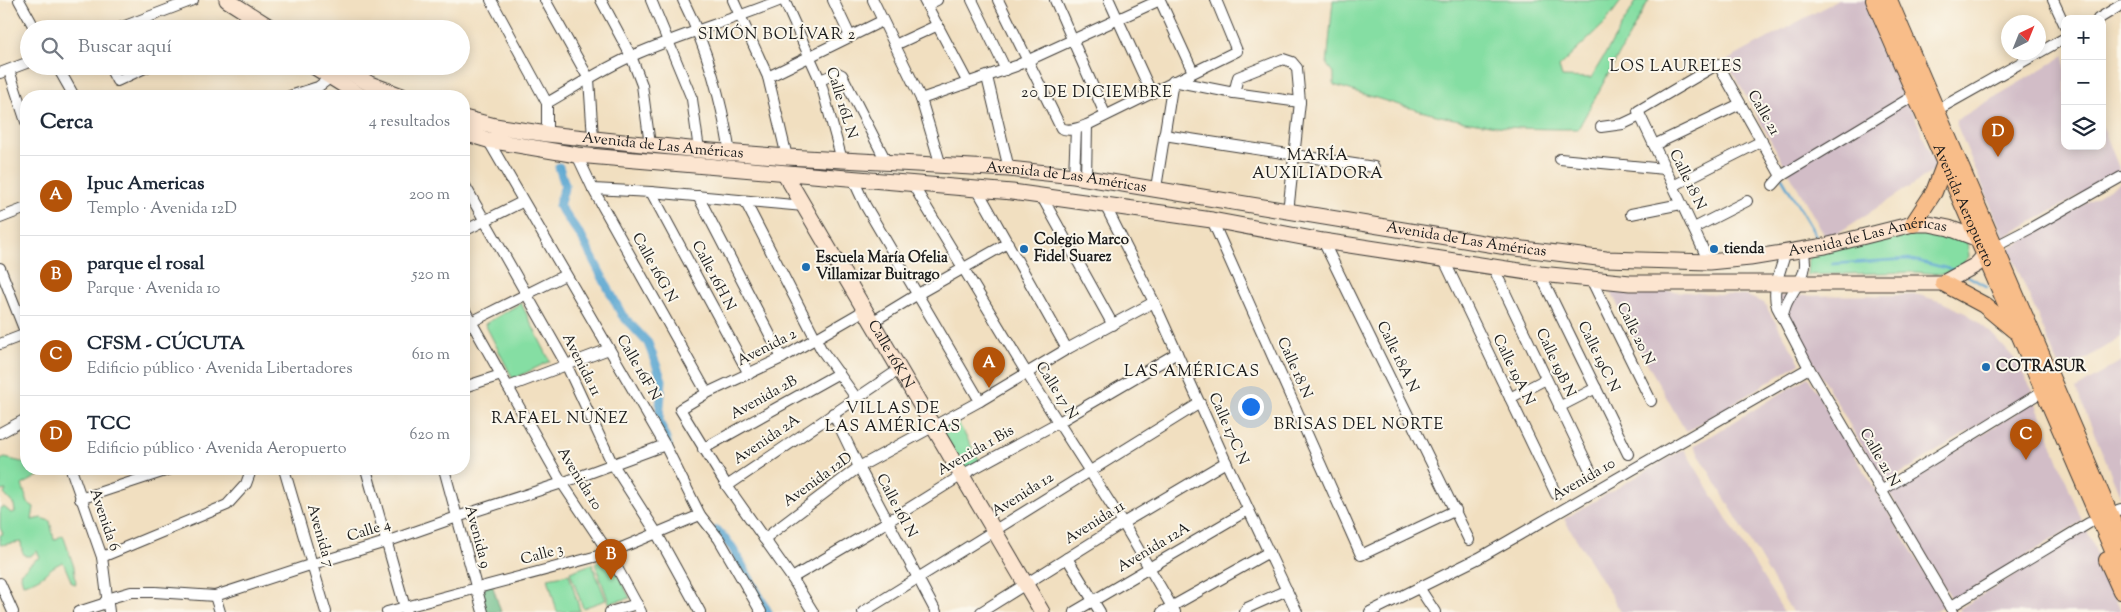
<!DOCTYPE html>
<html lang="es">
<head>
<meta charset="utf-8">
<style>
  :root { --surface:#fff; --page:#f2f2f3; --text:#1f2937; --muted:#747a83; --line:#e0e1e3; --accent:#b45309 }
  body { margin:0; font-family:"Sorts Mill Goudy",serif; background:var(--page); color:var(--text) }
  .controls { position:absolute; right:15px; top:15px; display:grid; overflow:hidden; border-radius:10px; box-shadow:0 2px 12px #0003 }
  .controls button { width:45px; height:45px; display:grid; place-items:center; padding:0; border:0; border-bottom:1px solid var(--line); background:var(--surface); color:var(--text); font:25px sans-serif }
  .compass { position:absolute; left:2001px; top:15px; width:45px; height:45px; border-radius:50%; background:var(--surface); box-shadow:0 2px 12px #0003; rotate:43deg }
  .you { position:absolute; left:1250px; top:406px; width:18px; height:18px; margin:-12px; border:4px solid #fff; border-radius:50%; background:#1a73e8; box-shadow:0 0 0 8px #1a73e833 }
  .badge { display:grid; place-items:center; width:32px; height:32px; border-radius:50%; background:var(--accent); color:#fff; font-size:16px; font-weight:700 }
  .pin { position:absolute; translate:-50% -41px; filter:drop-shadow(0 1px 2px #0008) }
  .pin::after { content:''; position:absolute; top:26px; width:18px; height:15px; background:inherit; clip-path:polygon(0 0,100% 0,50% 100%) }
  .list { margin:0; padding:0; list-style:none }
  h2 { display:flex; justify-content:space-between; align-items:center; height:65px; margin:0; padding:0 20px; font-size:21px }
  h2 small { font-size:16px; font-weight:400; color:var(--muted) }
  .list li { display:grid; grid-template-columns:32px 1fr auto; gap:15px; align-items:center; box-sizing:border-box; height:80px; padding:0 20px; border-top:1px solid var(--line) }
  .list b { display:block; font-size:19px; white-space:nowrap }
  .list p { margin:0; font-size:16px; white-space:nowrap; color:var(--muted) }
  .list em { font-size:16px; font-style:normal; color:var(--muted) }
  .icon { flex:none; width:28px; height:28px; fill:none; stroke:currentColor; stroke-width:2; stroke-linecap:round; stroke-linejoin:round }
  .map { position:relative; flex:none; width:2121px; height:612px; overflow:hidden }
  .search { position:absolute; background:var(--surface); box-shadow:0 2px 12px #0003; left:20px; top:20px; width:450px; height:55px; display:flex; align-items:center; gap:12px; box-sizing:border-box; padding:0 18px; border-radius:28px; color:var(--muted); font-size:19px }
  .panel { position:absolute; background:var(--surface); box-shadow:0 2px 12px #0003; left:20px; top:90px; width:450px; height:385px; border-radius:20px }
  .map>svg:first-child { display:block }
</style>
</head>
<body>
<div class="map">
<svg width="2121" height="612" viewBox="0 0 2121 612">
  <rect width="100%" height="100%" fill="#fbf7ec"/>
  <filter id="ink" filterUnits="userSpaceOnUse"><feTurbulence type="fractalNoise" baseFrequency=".02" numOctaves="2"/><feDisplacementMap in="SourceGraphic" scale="10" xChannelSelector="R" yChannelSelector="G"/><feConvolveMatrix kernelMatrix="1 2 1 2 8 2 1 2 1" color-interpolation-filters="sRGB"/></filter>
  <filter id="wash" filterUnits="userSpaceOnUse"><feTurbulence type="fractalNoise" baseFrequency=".0096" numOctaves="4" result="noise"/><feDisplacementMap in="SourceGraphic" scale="20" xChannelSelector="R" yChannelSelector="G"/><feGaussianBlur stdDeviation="1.12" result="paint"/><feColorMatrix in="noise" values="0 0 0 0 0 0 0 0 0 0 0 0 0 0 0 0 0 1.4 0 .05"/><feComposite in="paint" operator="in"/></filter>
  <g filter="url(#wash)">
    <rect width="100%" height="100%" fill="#f1dfc0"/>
    <g fill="#d2bdc7">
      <path d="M 1838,0 L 1866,0 L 1937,169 L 1827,240 L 1726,61 Z"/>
      <path d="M 2065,55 L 2065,146 L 2102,146 L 2102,125 L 2121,173 L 2004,237 L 1955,121 Z"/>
      <path d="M 2121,182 L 2121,337 L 2062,373 L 2009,249 Z"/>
      <path d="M 1609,287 L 1747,296 L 1764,303 L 1800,363 L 1686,432 L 1633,338 Z"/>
      <path d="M 1919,295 L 1945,303 L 1969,315 L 1991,333 L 2014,358 L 2033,391 L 1884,484 L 1775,296 Z"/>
      <path d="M 2121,361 L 2121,498 L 2076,389 Z"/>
      <path d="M 1808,377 L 1944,605 L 1933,612 L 1792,612 L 1694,446 Z"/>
      <path d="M 2035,401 L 2082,521 L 1953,601 L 1889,492 Z"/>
      <path d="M 1684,449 L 1784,612 L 1621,612 L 1564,519 Z"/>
      <path d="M 2087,530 L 2121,612 L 1961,612 L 1959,609 Z"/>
    </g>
    <g fill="#85dea3" stroke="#507d60">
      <path d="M 1333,0 L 1622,0 L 1605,23 L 1559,67 L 1562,77 L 1591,78 L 1637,0 L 1649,0 L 1578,129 C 1546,129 1514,129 1483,124 C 1432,117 1383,100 1334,85 L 1334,74 L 1327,65 Z"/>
      <path d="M 1904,229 L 1946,232 L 1967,241 L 1969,257 L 1958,268 L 1943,274 L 1914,272 L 1807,275 L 1808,259 L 1819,250 Z"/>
      <path d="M 521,303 L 550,361 L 513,379 L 485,324 Z"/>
      <path d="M 956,419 L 980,461 L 965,469 L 939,427 Z"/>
      <path d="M 5,458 L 26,463 L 26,469 L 39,469 L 40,475 L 22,485 L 28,503 L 34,507 L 32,520 L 41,518 L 50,521 L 54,540 L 63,535 L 74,567 L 76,584 L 72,583 L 63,562 C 45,569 46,579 23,584 L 20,573 C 27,568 32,561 40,557 L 37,551 L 30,556 L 25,556 L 22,551 L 21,542 L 0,545 L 0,535 L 3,534 L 0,528 L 0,508 L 4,507 L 11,513 L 15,512 L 14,505 L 4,494 L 6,490 L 0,491 L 0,460 Z"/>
      <path d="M 608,557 L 630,598 L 609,603 L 595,563 Z"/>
      <path d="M 592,564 L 606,600 L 583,608 L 570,572 Z"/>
      <path d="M 569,574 L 580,611 L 557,612 L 548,578 Z"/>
    </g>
    <path fill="#6cbd89" stroke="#446c52" d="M 492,584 L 501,612 L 484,612 L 477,589 Z"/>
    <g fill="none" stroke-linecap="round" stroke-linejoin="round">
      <g stroke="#57a4d0" stroke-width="2.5">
        <path d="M 1782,178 L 1816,236"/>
        <path d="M 1832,264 L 1909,259 L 1954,270"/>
        <path d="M 1968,276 L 1987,287"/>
      </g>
      <g stroke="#57a4d0" stroke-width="9">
        <path d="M 559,167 L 565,185 L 559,206 L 581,236 L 622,315 L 648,343 L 662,380 L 659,420 L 668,445"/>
        <path d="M 717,530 L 732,547 L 768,612"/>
      </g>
    </g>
  </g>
  <g filter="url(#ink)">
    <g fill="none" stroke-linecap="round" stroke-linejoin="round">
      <defs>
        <g id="street">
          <path d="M 19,0 L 35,29"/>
          <path d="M 491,0 L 547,103 L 547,134"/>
          <path d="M 545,0 L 589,79 L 593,138"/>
          <path d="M 601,0 L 631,56 L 642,85 L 650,145"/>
          <path d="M 651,0 L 692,99 L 699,150"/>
          <path d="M 683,0 C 708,50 721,98 730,153"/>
          <path d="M 733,0 L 768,77 L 787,157"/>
          <path d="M 784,0 L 820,80 L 842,160"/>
          <path d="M 833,0 L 850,36"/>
          <path d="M 873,0 L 921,99 L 941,166"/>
          <path d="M 924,0 L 967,81"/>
          <path d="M 972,0 L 1006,70"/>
          <path d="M 998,0 L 1061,128 C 1069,132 1079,128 1087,125 L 1237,51 L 1216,0"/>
          <path d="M 1055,0 L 1105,114"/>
          <path d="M 1109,0 L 1151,92"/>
          <path d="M 1160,0 L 1193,72"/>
          <path d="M 2053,0 L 2065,26"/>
          <path d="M 927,5 L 937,0"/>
          <path d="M 2098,19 L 2121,5"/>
          <path d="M 117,29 L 193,0"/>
          <path d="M 228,29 L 245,21"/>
          <path d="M 895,45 L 938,25"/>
          <path d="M 1020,64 L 1160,0"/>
          <path d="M 57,66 L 74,96"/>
          <path d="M 109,66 L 117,81 L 149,66"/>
          <path d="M 9,70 L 26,122"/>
          <path d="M 0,73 L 29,62"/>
          <path d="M 768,77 L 882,21"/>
          <path d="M 987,77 L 1009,169"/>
          <path d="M 820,80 L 838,73 L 842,75 L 887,163"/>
          <path d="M 1234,93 L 1238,77 L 1283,59 L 1292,62 L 1297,68 L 1300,102 L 1288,212"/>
          <path d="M 290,96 L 318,87 L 330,78"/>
          <path d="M 921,99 L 1016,66"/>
          <path d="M 547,103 C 575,87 604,68 634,55 C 682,34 732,20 781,0"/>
          <path d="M 1937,110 L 2065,38"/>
          <path d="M 1601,127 L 1623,124 L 1640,116"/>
          <path d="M 1164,135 L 1374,167"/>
          <path d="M 488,140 L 665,445 L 700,515 L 719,539 L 761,612"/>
          <path d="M 1654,145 L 1740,104"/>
          <path d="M 577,155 L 593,189 L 707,393"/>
          <path d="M 1560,159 L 1665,169"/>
          <path d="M 1074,176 L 1076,129"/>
          <path d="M 1086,178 L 1087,125"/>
          <path d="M 853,179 L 865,205 L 980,401"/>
          <path d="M 464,184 L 566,364 L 612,463 L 656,532 L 700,612"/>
          <path d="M 913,185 L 1026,372 L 1123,523 L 1175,612"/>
          <path d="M 1773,185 L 1781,176 L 1915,95"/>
          <path d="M 1673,186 L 1762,141"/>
          <path d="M 1156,188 L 1173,81 L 1234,93 L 1300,102"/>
          <path d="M 593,189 L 651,192 L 804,206"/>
          <path d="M 977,189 L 1067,349"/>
          <path d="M 651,192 L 749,374"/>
          <path d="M 698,196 L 782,358"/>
          <path d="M 1042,197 L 1113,325"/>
          <path d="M 745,201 L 821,349 L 857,399"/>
          <path d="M 1105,205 L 1154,302 L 1226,462 L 1297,612"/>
          <path d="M 1631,214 L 1681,204"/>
          <path d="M 0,218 L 26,208"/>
          <path d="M 1212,220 L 1361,555 L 1456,510"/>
          <path d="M 1694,228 L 1747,201"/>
          <path d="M 464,231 L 522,202"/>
          <path d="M 1323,241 L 1469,540"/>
          <path d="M 1994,245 L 2002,243 L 2031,228 L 2121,177"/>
          <path d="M 1785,254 C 1781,270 1771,290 1777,307 L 1809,368 L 1953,612"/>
          <path d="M 1443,258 L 1556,494"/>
          <path d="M 1709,262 L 1638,111 L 1718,64 L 1781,176"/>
          <path d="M 1492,265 L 1592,474"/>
          <path d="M 0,268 L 26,334"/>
          <path d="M 1540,274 L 1628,454"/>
          <path d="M 1591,279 L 1651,401"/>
          <path d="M 464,309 L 562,483 L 609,553 L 641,612"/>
          <path d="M 1782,318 C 1784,312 1785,305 1789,299 C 1798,282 1810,272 1803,251"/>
          <path d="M 471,322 L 565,275"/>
          <path d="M 872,322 L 918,294 L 1008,243"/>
          <path d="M 0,344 L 26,334"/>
          <path d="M 464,387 L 501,375"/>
          <path d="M 508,387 L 609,349"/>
          <path d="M 1510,398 L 1546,379"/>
          <path d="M 1559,407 L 1596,388"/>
          <path d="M 833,413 L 859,467 L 936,612"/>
          <path d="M 0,433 L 26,419"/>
          <path d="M 703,449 L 839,373"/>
          <path d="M 71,469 L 102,557 L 109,612"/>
          <path d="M 284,469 L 326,612"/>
          <path d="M 366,469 L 406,611"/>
          <path d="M 444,469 L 483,612"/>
          <path d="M 727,486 L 900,369"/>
          <path d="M 1881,491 L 2043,391"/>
          <path d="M 80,499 L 171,469"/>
          <path d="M 2118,510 L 2121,509"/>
          <path d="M 764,539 L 859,467 L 980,401 L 1067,349 L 1154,302"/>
          <path d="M 102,557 L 227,505 L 246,484 L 250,473 L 248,469"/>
          <path d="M 1067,558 L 1100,612"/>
          <path d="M 792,578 L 887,522 L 962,475 L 1059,422 L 1177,353"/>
          <path d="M 0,583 L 13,612"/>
          <path d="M 1420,589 L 1435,612"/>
          <path d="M 215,596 L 220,612"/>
          <path d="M 1950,607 L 2089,523"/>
          <path d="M 78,612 L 103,604 L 107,599 L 131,592 L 155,592 L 215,596 L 313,564 L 386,542 L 457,517 L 562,483 L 665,445"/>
          <path d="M 387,612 L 609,553 L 700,515"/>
          <path d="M 610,612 L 637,604"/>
          <path d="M 813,612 L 792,578 L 727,486 L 680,409 L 707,393 L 782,358 L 865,310"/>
          <path d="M 863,612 L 1200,403"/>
          <path d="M 981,612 L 1123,523 L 1226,462"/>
          <path d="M 1074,612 L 1248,510"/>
          <path d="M 1162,612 L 1269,552"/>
          <path d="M 1244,612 L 1247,608 L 1287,590"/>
          <path d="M 1370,612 L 1479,558 L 1809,368"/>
        </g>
        <g id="secondary">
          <path d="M 227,0 L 273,29"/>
          <path d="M 313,66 L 361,96"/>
          <path d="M 339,66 L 370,84 L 402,96"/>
          <path id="s1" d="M 464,118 L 495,126 L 547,134 L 699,150 L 787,157 L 1009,169 L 1074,176 L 1507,247 L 1606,259 L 1709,262 L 1750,258 L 1825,246 L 1913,224 L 1929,224 L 1949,228 L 1994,245 L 1976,265 L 1943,283 L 1630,283 L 1591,279 L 1540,274 L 1323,241 L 1212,220 L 1012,192 L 577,155 L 488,140 L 464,133"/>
          <path id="s2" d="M 785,174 L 1042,612"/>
        </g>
        <g id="primary">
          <path id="s3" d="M 1874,0 L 2121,569"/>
          <path d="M 1889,0 L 2121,540"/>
          <path d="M 1913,224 L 1934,192 L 1945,163"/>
          <path d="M 1943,283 L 1984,305 L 2014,330"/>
          <path d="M 2107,560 L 2121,591"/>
        </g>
      </defs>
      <use href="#street" stroke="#3c3935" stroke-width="12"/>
      <use href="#secondary" stroke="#3c3935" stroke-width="17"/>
      <use href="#primary" stroke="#3c3935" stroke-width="18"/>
      <use href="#street" stroke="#fff" stroke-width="10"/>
      <use href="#secondary" stroke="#fce5d0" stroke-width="15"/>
      <use href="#primary" stroke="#f8bd89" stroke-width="16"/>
    </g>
  </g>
  <g fill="#1f6fb2" stroke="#fbf7ec" stroke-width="2">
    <circle cx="1024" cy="249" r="5"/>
    <circle cx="1714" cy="249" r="5"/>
    <circle cx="806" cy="267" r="5"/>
    <circle cx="1986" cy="367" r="5"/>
  </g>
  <g text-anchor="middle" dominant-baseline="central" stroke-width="4" stroke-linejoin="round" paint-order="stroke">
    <g font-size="15" fill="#1c1c1c" stroke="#fbf7ec">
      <text transform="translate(841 103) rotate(73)">Calle 16L N</text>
      <text transform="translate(1763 113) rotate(60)">Calle 21</text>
      <text stroke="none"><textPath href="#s1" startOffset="201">Avenida de Las Américas</textPath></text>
      <text stroke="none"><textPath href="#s1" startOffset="606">Avenida de Las Américas</textPath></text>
      <text transform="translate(1687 180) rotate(64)">Calle 18 N</text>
      <text stroke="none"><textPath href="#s3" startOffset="224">Avenida Aeropuerto</textPath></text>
      <text stroke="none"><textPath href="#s1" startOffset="1011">Avenida de Las Américas</textPath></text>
      <text stroke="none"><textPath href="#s1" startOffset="1416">Avenida de Las Américas</textPath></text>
      <text transform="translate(654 268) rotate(61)">Calle 16G N</text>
      <text transform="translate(713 276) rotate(62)">Calle 16H N</text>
      <text transform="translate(1635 334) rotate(64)">Calle 20 N</text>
      <text transform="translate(767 348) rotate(-27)">Avenida 2</text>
      <text stroke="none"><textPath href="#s2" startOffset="209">Calle 16K N</textPath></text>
      <text transform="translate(1397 357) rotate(64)">Calle 18A N</text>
      <text transform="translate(1598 357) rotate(64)">Calle 19C N</text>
      <text transform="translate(1555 363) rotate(65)">Calle 19B N</text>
      <text transform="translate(581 365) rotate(63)">Avenida 11</text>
      <text transform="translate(638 368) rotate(60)">Calle 16F N</text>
      <text transform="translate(1294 368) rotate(66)">Calle 18 N</text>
      <text transform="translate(1513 370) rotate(64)">Calle 19A N</text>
      <text transform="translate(1056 391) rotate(58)">Calle 17 N</text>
      <text transform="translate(764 398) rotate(-29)">Avenida 2B</text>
      <text transform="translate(1228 429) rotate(66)">Calle 17C N</text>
      <text transform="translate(767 440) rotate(-34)">Avenida 2A</text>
      <text transform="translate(976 451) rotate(-30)">Avenida 1 Bis</text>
      <text transform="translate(1879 458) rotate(60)">Calle 21 N</text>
      <text transform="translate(579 479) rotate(58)">Avenida 10</text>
      <text transform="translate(818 480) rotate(-36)">Avenida 12D</text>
      <text transform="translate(1584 480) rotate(-30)">Avenida 10</text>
      <text transform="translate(1023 495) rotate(-32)">Avenida 12</text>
      <text transform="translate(896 506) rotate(62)">Calle 16I N</text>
      <text transform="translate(104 520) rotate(71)">Avenida 6</text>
      <text transform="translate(1095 523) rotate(-32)">Avenida 11</text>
      <text transform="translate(369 531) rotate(-17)">Calle 4</text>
      <text transform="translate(320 536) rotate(74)">Avenida 7</text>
      <text transform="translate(477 537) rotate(75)">Avenida 9</text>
      <text transform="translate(1154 548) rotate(-31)">Avenida 12A</text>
      <text transform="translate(542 555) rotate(-15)">Calle 3</text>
    </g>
    <g font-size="15" font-weight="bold" fill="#1c1c1c" stroke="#fbf7ec" text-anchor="start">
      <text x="1034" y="240">Colegio Marco<tspan x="1034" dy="17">Fidel Suarez</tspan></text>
      <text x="1724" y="249">tienda</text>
      <text x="816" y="258">Escuela María Ofelia<tspan x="816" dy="17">Villamizar Buitrago</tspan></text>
      <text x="1996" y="367">COTRASUR</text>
    </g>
    <g font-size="16" letter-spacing="1" fill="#1c1c1c" stroke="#fbf7ec">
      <text x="777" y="35">SIMÓN BOLÍVAR 2</text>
      <text x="1676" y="67">LOS LAURELES</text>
      <text x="1097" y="93">20 DE DICIEMBRE</text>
      <text x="1318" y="156">MARÍA<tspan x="1318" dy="18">AUXILIADORA</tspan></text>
      <text x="1192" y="372">LAS AMÉRICAS</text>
      <text x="893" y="409">VILLAS DE<tspan x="893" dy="18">LAS AMÉRICAS</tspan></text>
      <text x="560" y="419">RAFAEL NÚÑEZ</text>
      <text x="1359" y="425">BRISAS DEL NORTE</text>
    </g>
  </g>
</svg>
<div class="controls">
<button>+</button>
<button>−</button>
<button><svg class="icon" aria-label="layers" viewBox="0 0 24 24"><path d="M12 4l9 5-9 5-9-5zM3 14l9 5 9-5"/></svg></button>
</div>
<svg class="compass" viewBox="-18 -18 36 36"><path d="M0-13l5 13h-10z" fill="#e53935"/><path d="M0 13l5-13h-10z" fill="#747a83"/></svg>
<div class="you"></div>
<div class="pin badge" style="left:989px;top:388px">A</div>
<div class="pin badge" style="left:611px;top:580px">B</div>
<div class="pin badge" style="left:2026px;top:460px">C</div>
<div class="pin badge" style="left:1998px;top:157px">D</div>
<div class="search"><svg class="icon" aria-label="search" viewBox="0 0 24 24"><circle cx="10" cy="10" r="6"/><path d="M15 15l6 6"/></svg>Buscar aquí</div>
<section class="panel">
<h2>Cerca<small>4 resultados</small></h2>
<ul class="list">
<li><span class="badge">A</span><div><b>Ipuc Americas</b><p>Templo · Avenida 12D</p></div><em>200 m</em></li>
<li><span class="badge">B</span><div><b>parque el rosal</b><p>Parque · Avenida 10</p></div><em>520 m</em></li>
<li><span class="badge">C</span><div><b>CFSM - CÚCUTA</b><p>Edificio público · Avenida Libertadores</p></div><em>610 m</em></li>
<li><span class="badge">D</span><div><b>TCC</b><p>Edificio público · Avenida Aeropuerto</p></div><em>620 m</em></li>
</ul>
</section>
</div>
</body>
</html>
